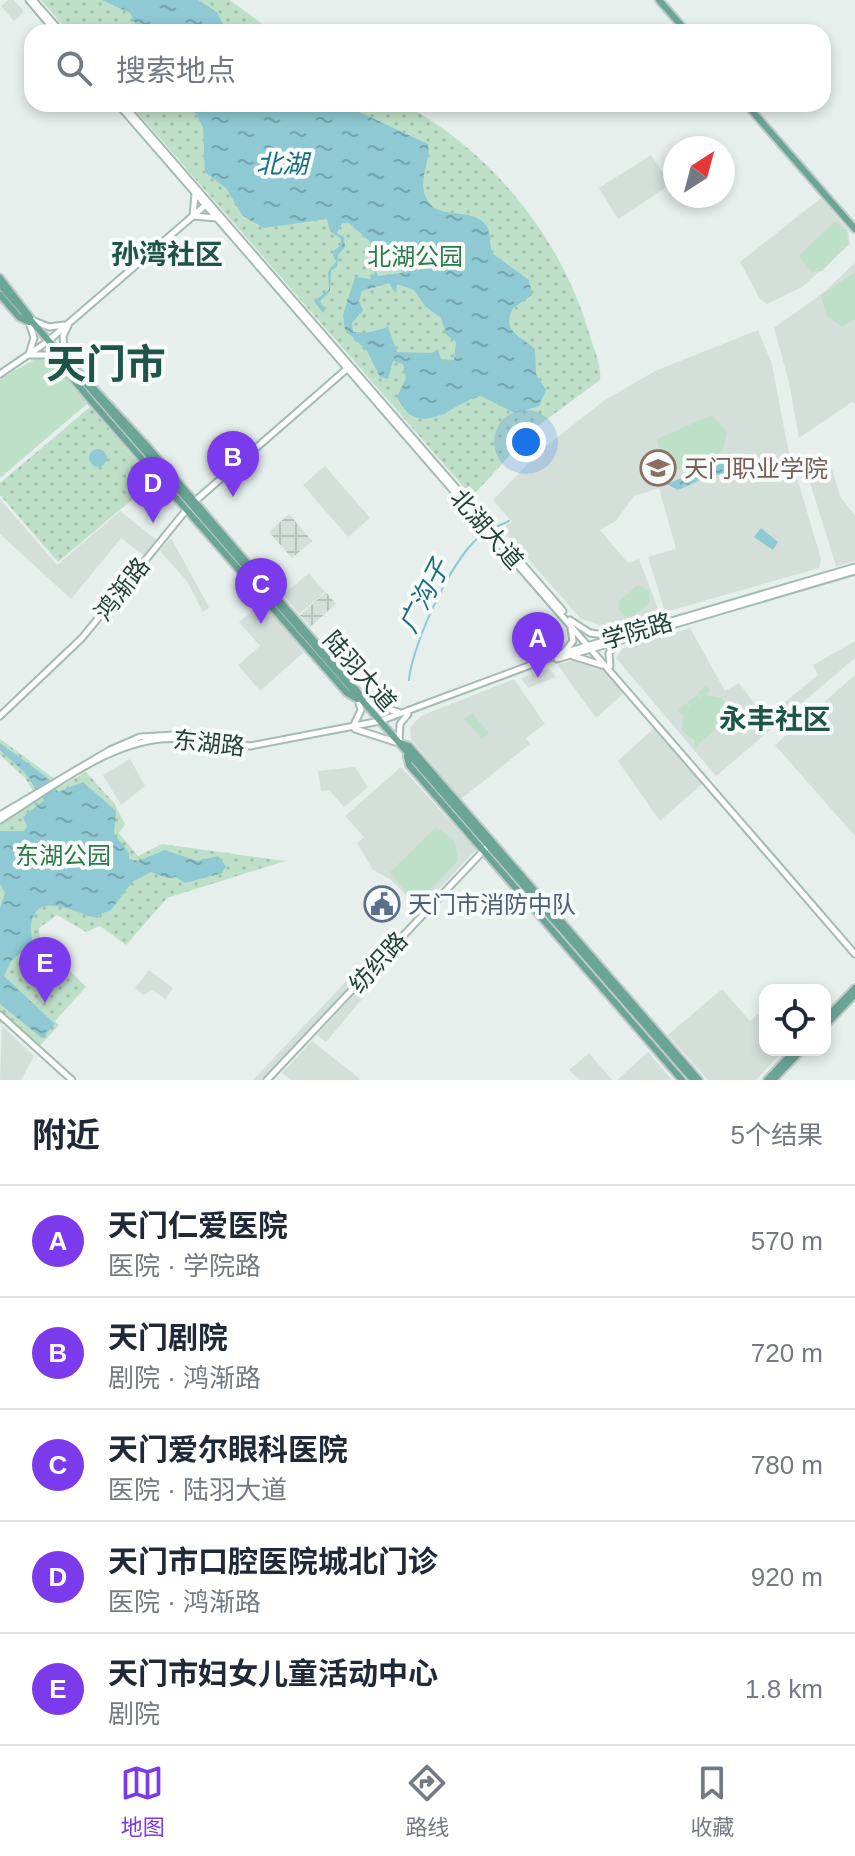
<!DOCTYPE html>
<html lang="zh">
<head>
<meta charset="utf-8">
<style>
  :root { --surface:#fff; --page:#f6f6f7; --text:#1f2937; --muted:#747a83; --line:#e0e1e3; --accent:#7c3aed }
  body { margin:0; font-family:Arial,"Noto Sans SC",sans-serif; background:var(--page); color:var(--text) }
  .controls { position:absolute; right:24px; bottom:24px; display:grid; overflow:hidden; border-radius:16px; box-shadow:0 4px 12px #0003 }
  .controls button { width:72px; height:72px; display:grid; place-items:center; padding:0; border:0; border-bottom:2px solid var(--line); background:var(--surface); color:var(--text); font:40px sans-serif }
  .compass { position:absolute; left:663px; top:136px; width:72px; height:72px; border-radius:50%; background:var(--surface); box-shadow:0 4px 12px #0003; rotate:36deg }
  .you { position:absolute; left:526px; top:442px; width:28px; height:28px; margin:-20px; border:6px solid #fff; border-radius:50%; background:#1a73e8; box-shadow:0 0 0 12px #1a73e833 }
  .badge { display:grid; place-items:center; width:52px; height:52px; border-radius:50%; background:var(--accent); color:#fff; font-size:26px; font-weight:700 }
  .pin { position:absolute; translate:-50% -66px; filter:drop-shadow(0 2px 4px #0008) }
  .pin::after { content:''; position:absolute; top:42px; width:28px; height:24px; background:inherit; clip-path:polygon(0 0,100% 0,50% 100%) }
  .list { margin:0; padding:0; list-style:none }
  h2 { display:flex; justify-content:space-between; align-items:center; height:104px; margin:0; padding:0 32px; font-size:34px }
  h2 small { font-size:26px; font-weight:400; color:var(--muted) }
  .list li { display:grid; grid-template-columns:52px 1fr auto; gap:24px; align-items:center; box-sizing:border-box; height:112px; padding:0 32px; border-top:2px solid var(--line) }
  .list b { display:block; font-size:30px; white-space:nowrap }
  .list p { margin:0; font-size:26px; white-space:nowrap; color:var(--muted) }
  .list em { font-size:26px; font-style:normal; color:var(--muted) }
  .icon { flex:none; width:44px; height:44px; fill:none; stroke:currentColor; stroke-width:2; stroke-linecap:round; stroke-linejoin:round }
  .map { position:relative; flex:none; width:855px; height:1080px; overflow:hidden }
  .search { position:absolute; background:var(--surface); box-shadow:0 4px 12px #0003; left:24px; right:24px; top:24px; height:88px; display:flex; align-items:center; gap:20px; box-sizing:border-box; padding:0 28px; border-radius:24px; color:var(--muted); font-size:30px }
  .sheet { height:664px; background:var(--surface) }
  nav { display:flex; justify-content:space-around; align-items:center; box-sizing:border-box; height:112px; border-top:2px solid var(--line); background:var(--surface); font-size:22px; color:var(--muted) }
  nav a { display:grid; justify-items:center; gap:4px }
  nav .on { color:var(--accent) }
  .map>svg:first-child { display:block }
</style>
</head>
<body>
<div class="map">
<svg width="855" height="1080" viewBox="0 0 855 1080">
  <defs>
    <pattern id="industrial-grid" width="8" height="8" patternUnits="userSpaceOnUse" patternTransform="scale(2)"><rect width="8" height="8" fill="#d4dfda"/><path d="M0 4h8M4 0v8" fill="none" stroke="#b6c1bc"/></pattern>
    <pattern id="grass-dots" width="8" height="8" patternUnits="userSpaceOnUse" patternTransform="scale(2)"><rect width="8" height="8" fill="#bfe0c8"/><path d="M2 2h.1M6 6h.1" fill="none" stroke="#a4c1ad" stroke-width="1.8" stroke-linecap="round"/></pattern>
    <pattern id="water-ripples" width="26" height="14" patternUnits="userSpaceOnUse" patternTransform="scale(2)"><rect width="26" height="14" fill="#8ec9d4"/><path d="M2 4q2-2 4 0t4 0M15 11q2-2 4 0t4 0" fill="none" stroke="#74a5ad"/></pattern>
  </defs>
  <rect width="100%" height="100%" fill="#e6efeb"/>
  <g fill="#d4dfda">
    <path d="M 8,0 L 14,0 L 24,12 L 14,21 L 1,6 Z"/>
    <path d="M 651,155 L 671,184 L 618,219 L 599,188 Z"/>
    <path d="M 821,198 L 848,230 L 850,244 L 802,287 L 767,304 L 760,299 L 740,262 Z"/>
    <path d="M 855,263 L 855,404 L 852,402 L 799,438 L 789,382 L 774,328 L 824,292 Z"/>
    <path d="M 758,330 L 772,364 L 787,444 L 821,559 L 819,568 L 665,612 L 648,557 L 676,549 L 659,488 L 634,496 L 616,521 L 600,530 L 628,563 L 639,559 L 660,614 L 607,628 L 580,618 L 501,528 L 512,522 L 493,500 L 541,450 L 605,400 L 655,371 Z"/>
    <path d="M 325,466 L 370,518 L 348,537 L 303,485 Z"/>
    <path d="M 832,469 L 840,496 L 855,516 L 855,561 L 836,566 L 808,476 Z"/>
    <path d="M 0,499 L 57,565 L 120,511 L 158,541 L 146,557 L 121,538 L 71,599 L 0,534 Z"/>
    <path d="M 171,538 L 209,607 L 203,612 L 187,581 L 160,551 Z"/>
    <path d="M 309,573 L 325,592 L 299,614 L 283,595 Z"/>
    <path d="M 262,602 L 304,652 L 260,691 L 238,665 L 260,646 L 239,622 Z"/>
    <path d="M 690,628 L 725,691 L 739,683 L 765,718 L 818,675 L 813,665 L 855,641 L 855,658 L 716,776 L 616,658 L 623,648 Z"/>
    <path d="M 576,659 L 600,667 L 624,693 L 596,718 L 558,665 Z"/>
    <path d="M 549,669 L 556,677 L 528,688 L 521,678 Z"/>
    <path d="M 855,675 L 855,836 L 775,745 Z"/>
    <path d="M 514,679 L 545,724 L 526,738 L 530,744 L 461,799 L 411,739 L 410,727 L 421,716 Z"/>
    <path d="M 655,727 L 703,783 L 660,821 L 618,761 Z"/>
    <path d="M 130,759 L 145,786 L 121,805 L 103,775 Z"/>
    <path d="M 355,767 L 368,787 L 344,807 L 329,790 L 321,791 L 318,771 Z"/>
    <path d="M 401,767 L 476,850 L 420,909 L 390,879 L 373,870 L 357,843 L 364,837 L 345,816 Z"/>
    <path d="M 149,970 L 173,988 L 165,999 L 153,990 L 143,995 L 135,988 Z"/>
    <path d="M 353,974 L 359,980 L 265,1080 L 253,1080 Z"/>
    <path d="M 367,981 L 373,986 L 326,1042 L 317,1035 Z"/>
    <path d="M 722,989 L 750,1021 L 758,1014 L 765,1021 L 765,1050 L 784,1050 L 756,1080 L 708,1080 L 668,1035 Z"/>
    <path d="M 2,1026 L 34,1056 L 21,1080 L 0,1080 Z"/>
    <path d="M 312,1041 L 360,1079 L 359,1080 L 291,1080 L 282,1073 Z"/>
    <path d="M 648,1052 L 672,1080 L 617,1080 Z"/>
    <path d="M 589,1053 L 612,1080 L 580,1080 L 569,1070 Z"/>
  </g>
  <g fill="url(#industrial-grid)">
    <path d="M 289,514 L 312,541 L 292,558 L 269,532 Z"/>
    <path d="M 326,592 L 336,604 L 310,627 L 300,615 Z"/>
  </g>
  <g fill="url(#grass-dots)" fill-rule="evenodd">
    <path d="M 41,0 L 230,0 L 273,32 L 69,32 Z"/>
    <path d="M 130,104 L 404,104 L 416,111 C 498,160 562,241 589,333 C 593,347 602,366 600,380 L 535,428 L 477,491 L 469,493 Z"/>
    <path d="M 90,407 L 154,481 L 58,562 L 0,495 L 0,483 Z"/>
    <path d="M 0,739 L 63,785 L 86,772 L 114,803 L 125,824 L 119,833 L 138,856 L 162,844 L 285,861 L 167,898 L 126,945 L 100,926 L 86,932 L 57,915 L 39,928 L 40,941 L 86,987 L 55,1021 L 59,1025 L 38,1048 L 5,1018 L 0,1024 L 0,823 L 38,799 L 25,778 L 0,755 ZM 30,955 L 39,956 L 46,963 L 39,971 L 27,967 L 25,960 Z"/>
  </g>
  <g fill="#bfe0c8">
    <path d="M 835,221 L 847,231 L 848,244 L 822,271 L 810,272 L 799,256 Z"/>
    <path d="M 855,272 L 855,319 L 842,327 L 826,315 L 821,295 Z"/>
    <path d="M 37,358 L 56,364 L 89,402 L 0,478 L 0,379 Z"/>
    <path d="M 712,415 L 727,432 L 723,450 C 708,462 679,478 662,464 L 657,439 Z"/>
    <path d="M 638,585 L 649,590 L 650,602 L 634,616 L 625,617 L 619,610 L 618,602 Z"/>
    <path d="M 706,686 L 710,691 L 706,695 L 722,698 L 733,714 L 694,748 L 695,741 L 682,731 L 683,715 L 678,710 L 686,703 L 691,708 L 688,702 L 696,695 L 701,699 L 698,693 Z"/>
    <path d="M 472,713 L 489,733 L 482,739 L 464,719 Z"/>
    <path d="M 436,827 L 455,841 L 458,861 L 427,893 L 408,895 L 390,872 Z"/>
  </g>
  <g fill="url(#water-ripples)" fill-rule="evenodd">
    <path d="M 102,0 L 198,0 L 217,12 L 227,32 L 139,32 L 130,13 Z"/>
    <path d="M 190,104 L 342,104 L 428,144 C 431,159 420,177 424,192 C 433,225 469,204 486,225 C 492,232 488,245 493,254 L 529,280 L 532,295 L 513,308 C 501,332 520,335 535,349 L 536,374 L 546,390 L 539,406 L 515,413 L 481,396 C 455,401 419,444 397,397 L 406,378 L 403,364 L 393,361 L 388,379 L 380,377 L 367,351 L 345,330 L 343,315 L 355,277 L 370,279 L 376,271 L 378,276 L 402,273 L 401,264 L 383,246 L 375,246 L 349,223 L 342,223 L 337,233 L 344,237 L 345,247 L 338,255 L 337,267 L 331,271 L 330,291 L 320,301 L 325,310 L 323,313 L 314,301 L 329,290 L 328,272 L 336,262 L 332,252 L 341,245 L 341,239 L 330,231 L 327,219 L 264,228 L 242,215 L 226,188 L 205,172 L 203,127 ZM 389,283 L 396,294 L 397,284 L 414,290 L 425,306 L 441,318 L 446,334 L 456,342 L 454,360 L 441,359 L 438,349 L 432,353 L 397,352 L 388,327 L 367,333 L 353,332 L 352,323 L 363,310 L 359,301 L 362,291 Z"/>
    <circle cx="98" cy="458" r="9"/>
    <path d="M 734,456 L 742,467 L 739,472 L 709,476 L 678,490 L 667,484 Z"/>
    <path d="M 761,528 L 778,542 L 773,550 L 754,537 Z"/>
    <path d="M 0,743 L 49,779 L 58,792 L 83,782 L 116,811 L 114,834 L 129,853 L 129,859 L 138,861 L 165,850 L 197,861 L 218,856 L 226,866 L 222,873 L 185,883 L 176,877 L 167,878 L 151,872 L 132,882 L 111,910 L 98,915 L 98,918 C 81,917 37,887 31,924 C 30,930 32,937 32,943 L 11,961 L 4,976 L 55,1024 L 42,1038 L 0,1004 L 0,908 L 5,893 L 0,884 L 0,831 L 24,831 L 27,826 L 23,817 L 44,800 L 24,772 L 0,750 Z"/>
  </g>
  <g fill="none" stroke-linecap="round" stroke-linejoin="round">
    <g stroke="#8ec9d4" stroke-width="2">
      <path d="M 498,526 L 509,521"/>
      <path d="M 409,680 C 412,645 453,554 483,534"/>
    </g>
    <defs>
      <g id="secondary">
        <path d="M 29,0 L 56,32"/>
        <path d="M 33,0 L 61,32"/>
        <path d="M 118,104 L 855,954"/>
        <path d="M 123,104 L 563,611"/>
        <path d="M 195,194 L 193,216 L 216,218"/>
        <path d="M 32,320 L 49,327 L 64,325"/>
        <path d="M 29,354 L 34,338 L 29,322"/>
        <path d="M 29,355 L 46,355 L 64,361"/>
        <path d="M 65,359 L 63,336 L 68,326"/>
        <path d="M 0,374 L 47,342 L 208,203"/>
        <path d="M 194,502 L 349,367"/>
        <path d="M 570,620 L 590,633 L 612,636"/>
        <path d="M 564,652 L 573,641 L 571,629"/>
        <path d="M 573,656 L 602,665"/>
        <path d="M 557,659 L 855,571"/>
        <path d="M 610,666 L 609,653 L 617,642"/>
        <path d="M 366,703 L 398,712"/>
        <path d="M 0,716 L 82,638 L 187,509"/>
        <path d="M 353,727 L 361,710 L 358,699"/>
        <path d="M 355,729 L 395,742"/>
        <path d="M 399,741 L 400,724 L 408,714"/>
        <path d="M 0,815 L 110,750 L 140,737 L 175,735 L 250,746 L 380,721 L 563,653 L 855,567"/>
        <path d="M 0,820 C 52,788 119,732 182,739"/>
        <path d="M 0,1015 L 72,1080"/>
        <path d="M 267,1080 L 486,848"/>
      </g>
      <g id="primary">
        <path d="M 659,0 L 687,32"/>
        <path d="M 746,104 L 855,229"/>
        <path d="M 0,278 L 30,317"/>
        <path d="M 0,285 L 693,1080"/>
        <path d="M 0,295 L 19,317 L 29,322"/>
        <path d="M 64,361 L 69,374 L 93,403 L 347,693 L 357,699"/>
        <path d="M 70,363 L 148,447 L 362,697"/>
        <path d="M 400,743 L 409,746 L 699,1080"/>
        <path d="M 407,756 L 409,765 L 682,1080"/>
        <path d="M 825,1019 L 855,988"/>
        <path d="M 825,1026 L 855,994"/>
        <path d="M 767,1080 L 795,1050"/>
        <path d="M 773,1080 L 802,1050"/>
      </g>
    </defs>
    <use href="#secondary" stroke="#a4bbb3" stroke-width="9"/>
    <use href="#primary" stroke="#c2cac8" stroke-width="10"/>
    <use href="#secondary" stroke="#fff" stroke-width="5"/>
    <use href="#primary" stroke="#6aa596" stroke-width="6"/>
  </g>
  <defs>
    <symbol id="university-ring" viewBox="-11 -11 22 22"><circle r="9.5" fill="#f7fbf9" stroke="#8d6e63" stroke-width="1.5"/><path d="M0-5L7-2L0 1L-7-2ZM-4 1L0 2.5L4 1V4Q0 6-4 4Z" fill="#8d6e63"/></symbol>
    <symbol id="civic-ring" viewBox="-11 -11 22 22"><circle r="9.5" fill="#f7fbf9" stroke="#5c6f8a" stroke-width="1.5"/><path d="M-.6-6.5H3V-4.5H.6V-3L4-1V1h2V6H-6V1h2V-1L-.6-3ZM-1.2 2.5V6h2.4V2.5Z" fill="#5c6f8a"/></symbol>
  </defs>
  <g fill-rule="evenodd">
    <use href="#university-ring" x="638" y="448" width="40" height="40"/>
    <use href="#civic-ring" x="362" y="884" width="40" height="40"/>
  </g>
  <g text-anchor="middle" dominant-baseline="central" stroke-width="8" stroke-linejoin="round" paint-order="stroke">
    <g font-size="24" fill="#2d7a4b" stroke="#f7fbf9">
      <text x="415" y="256">北湖公园</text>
      <text x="63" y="855">东湖公园</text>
    </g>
    <g font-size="24" fill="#785e54" stroke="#f7fbf9" text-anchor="start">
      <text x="684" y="468">天门职业学院</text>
    </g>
    <g font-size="24" fill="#24423a" stroke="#f7fbf9">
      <text transform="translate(487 529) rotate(49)">北湖大道</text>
      <text transform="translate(122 589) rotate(-52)">鸿渐路</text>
      <text transform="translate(637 631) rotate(-16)">学院路</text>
      <text transform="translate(360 671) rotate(49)">陆羽大道</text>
      <text transform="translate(209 743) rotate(6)">东湖路</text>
      <text transform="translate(378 962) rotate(-47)">纺织路</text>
    </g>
    <g font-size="24" fill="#4e5e75" stroke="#f7fbf9" text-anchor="start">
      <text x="408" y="904">天门市消防中队</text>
    </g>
    <g font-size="26" font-style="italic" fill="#1c6f80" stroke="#f7fbf9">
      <text x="282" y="164">北湖</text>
      <text transform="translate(424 596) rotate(-63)">广沟子</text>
    </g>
    <g font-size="28" font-weight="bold" fill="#1f5548" stroke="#f7fbf9">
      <text x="167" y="254">孙湾社区</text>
      <text x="775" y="719">永丰社区</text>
    </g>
    <g font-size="40" font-weight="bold" fill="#1f5548" stroke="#f7fbf9">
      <text x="106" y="364">天门市</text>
    </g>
  </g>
</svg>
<div class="controls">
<button><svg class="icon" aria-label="locate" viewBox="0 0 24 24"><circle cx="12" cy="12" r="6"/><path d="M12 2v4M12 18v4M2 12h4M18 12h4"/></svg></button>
</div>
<svg class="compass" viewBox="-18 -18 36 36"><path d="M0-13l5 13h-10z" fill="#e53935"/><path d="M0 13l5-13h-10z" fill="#747a83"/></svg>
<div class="you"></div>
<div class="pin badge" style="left:538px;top:678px">A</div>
<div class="pin badge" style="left:233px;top:497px">B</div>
<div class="pin badge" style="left:261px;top:624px">C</div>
<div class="pin badge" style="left:153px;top:523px">D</div>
<div class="pin badge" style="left:45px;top:1003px">E</div>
<div class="search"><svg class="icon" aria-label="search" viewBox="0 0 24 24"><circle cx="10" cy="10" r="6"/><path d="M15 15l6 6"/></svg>搜索地点</div>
</div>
<section class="sheet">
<h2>附近<small>5个结果</small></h2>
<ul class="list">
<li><span class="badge">A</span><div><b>天门仁爱医院</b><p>医院 · 学院路</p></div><em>570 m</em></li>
<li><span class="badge">B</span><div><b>天门剧院</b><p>剧院 · 鸿渐路</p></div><em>720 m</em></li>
<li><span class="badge">C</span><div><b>天门爱尔眼科医院</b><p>医院 · 陆羽大道</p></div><em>780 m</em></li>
<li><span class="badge">D</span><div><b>天门市口腔医院城北门诊</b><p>医院 · 鸿渐路</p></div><em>920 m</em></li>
<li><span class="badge">E</span><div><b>天门市妇女儿童活动中心</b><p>剧院</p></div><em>1.8 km</em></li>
</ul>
</section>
<nav>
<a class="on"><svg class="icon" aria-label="map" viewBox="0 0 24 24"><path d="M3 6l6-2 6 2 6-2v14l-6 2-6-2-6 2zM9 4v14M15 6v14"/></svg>地图</a>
<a><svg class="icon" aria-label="directions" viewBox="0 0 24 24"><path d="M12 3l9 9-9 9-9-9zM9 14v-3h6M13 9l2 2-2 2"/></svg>路线</a>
<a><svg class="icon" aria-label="saved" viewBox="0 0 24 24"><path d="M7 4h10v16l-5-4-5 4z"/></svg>收藏</a>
</nav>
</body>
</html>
